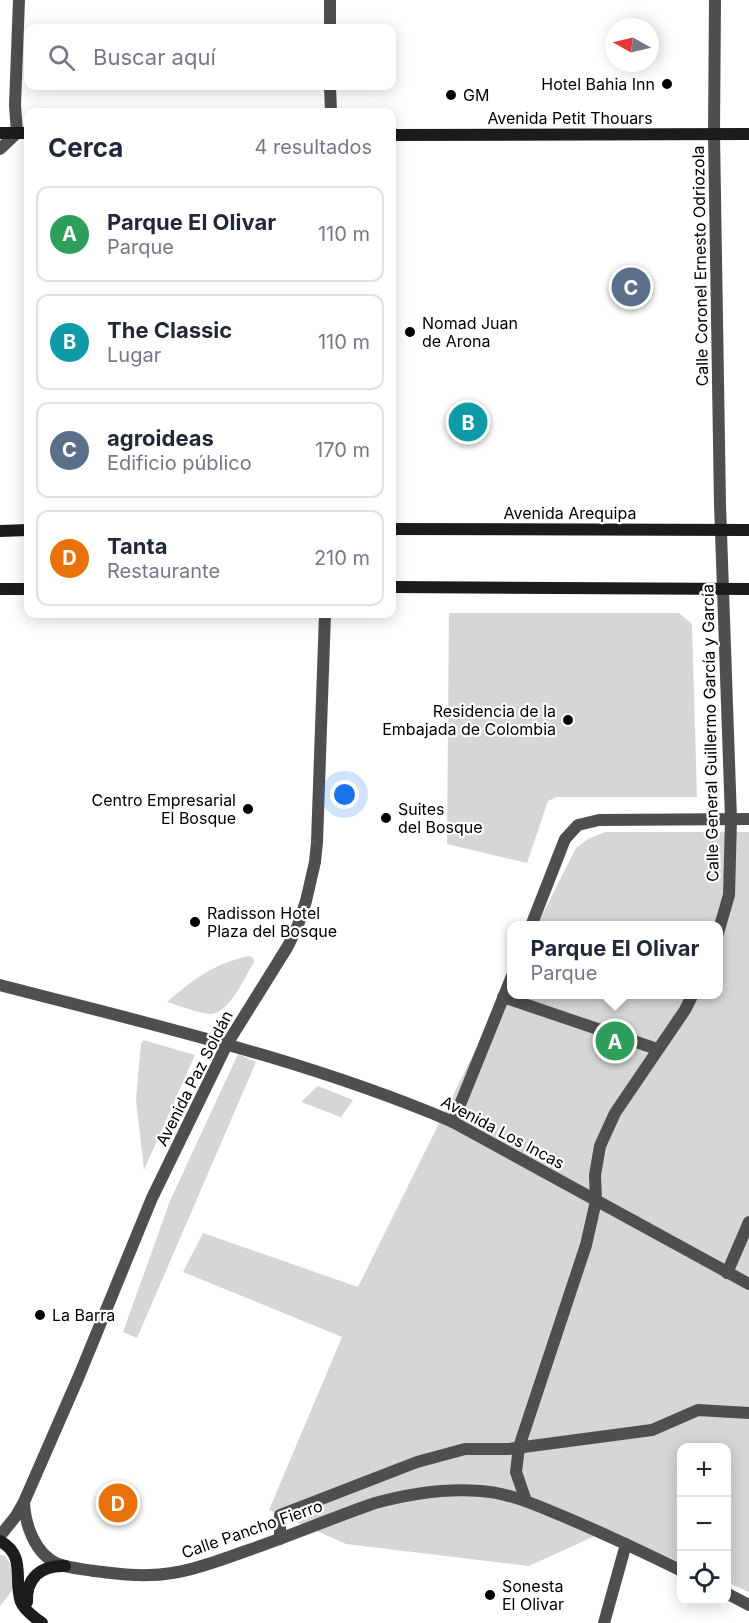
<!DOCTYPE html>
<html lang="es">
<head>
<meta charset="utf-8">
<style>
  :root { --surface:#fff; --page:#f2f2f3; --text:#1f2937; --muted:#747a83; --line:#e0e1e3; --accent:#000 }
  body { margin:0; font-family:Inter,sans-serif; background:var(--page); color:var(--text) }
  .controls { position:absolute; right:18px; bottom:18px; display:grid; overflow:hidden; border-radius:12px; box-shadow:0 3px 15px #0003 }
  .controls button { width:54px; height:54px; display:grid; place-items:center; padding:0; border:0; border-bottom:2px solid var(--line); background:var(--surface); color:var(--text); font:30px sans-serif }
  .compass { position:absolute; left:605px; top:18px; width:54px; height:54px; border-radius:50%; background:var(--surface); box-shadow:0 3px 15px #0003; rotate:278deg }
  .you { position:absolute; left:345px; top:795px; width:21px; height:21px; margin:-15px; border:4px solid #fff; border-radius:50%; background:#1a73e8; box-shadow:0 0 0 9px #1a73e833 }
  .badge { display:grid; place-items:center; width:39px; height:39px; border-radius:50%; background:var(--accent); color:#fff; font-size:20px; font-weight:700 }
  .pin { position:absolute; translate:-50% -50%; border:3px solid #fff; box-shadow:0 2px 6px #0006 }
  .popup { position:absolute; left:507px; top:921px; width:216px; height:78px; box-sizing:border-box; display:grid; place-content:center; border-radius:12px; background:var(--surface); filter:drop-shadow(0 2px 4px #0005); font-size:20px; white-space:nowrap; color:var(--muted) }
  .popup b { font-size:22px; color:var(--text) }
  .popup::after { content:''; position:absolute; left:50%; top:100%; margin-left:-12px; border:12px solid transparent; border-top-color:var(--surface) }
  .list { margin:0; padding:0; list-style:none }
  h2 { display:flex; justify-content:space-between; align-items:center; height:78px; margin:0; padding:0 24px; font-size:26px }
  h2 small { font-size:20px; font-weight:400; color:var(--muted) }
  .list li { display:grid; grid-template-columns:39px 1fr auto; gap:18px; align-items:center; box-sizing:border-box; height:96px; margin:0 12px 12px; padding:0 12px; border:2px solid var(--line); border-radius:12px }
  .list b { display:block; font-size:22px; white-space:nowrap }
  .list p { margin:0; font-size:20px; white-space:nowrap; color:var(--muted) }
  .list em { font-size:20px; font-style:normal; color:var(--muted) }
  .icon { flex:none; width:33px; height:33px; fill:none; stroke:currentColor; stroke-width:2; stroke-linecap:round; stroke-linejoin:round }
  .map { position:relative; flex:none; width:749px; height:1623px; overflow:hidden }
  .search { position:absolute; background:var(--surface); box-shadow:0 3px 15px #0003; left:24px; top:24px; width:372px; height:66px; display:flex; align-items:center; gap:15px; box-sizing:border-box; padding:0 21px; border-radius:12px; color:var(--muted); font-size:22px }
  .panel { position:absolute; background:var(--surface); box-shadow:0 3px 15px #0003; left:24px; top:108px; width:372px; height:510px; border-radius:12px }
  .map>svg:first-child { display:block }
</style>
</head>
<body>
<div class="map">
<svg width="749" height="1623" viewBox="0 0 749 1623">
  <rect width="100%" height="100%" fill="#fff"/>
  <g fill="#d6d6d6">
    <path d="M 449,613 L 679,613 L 692,624 L 697,797 L 557,797 L 548,801 L 527,863 L 447,844 Z"/>
    <path d="M 605,832 L 749,832 L 749,1592 L 727,1582 L 726,1448 L 682,1448 L 681,1563 L 608,1530 L 529,1566 L 346,1544 L 269,1510 L 342,1337 L 183,1272 L 203,1233 L 358,1287 L 511,978 L 512,994 L 718,994 L 718,926 L 537,925 L 576,848 L 588,839 Z"/>
    <path d="M 249,956 L 253,958 L 254,962 C 245,977 228,1016 209,1014 C 195,1012 180,1006 167,1002 C 194,979 213,964 249,956 Z"/>
    <path d="M 143,1040 L 195,1055 L 144,1170 L 136,1099 L 141,1044 Z"/>
    <path d="M 238,1054 L 256,1062 L 137,1338 L 123,1332 L 170,1201 Z"/>
    <path d="M 318,1086 L 353,1100 L 341,1117 L 301,1102 Z"/>
    <path d="M 0,1555 L 5,1556 C 22,1581 18,1584 0,1606 Z"/>
  </g>
  <g fill="none" stroke-linecap="round" stroke-linejoin="round">
    <path stroke="#4f4f4f" stroke-width="12" d="M 280,1539 L 280,1515 L 417,1462 L 465,1449 L 508,1449 L 652,1430 L 698,1410 L 749,1413"/>
    <g stroke="#4f4f4f" stroke-width="12">
      <path d="M 715,0 L 714,134 L 720,504 L 731,819 L 729,895 L 718,933"/>
      <path d="M 0,149 L 17,133 L 15,105 L 19,0"/>
      <path d="M 531,926 L 565,839 L 578,825 L 599,820 L 749,819"/>
      <path d="M 503,997 L 657,1049"/>
      <path d="M 453,1122 L 512,976"/>
      <path d="M 727,1273 L 749,1222"/>
      <path d="M 526,1501 L 516,1472 L 519,1447 L 586,1245 L 596,1201 L 595,1175 L 600,1146 L 615,1113 L 685,1010 L 693,994"/>
      <path d="M 24,1502 C 25,1525 35,1554 58,1564 C 69,1568 82,1569 94,1571 C 112,1573 130,1576 149,1575 C 182,1575 215,1562 246,1551 C 290,1536 332,1518 375,1503 C 408,1494 446,1488 481,1491 C 509,1493 534,1504 560,1515 C 601,1532 641,1551 682,1571"/>
      <path d="M 726,1593 L 749,1605"/>
      <path d="M 604,1623 L 626,1544"/>
    </g>
    <g stroke="#4f4f4f" stroke-width="12">
      <path d="M 330,0 L 330,28"/>
      <path d="M 330,86 L 331,112"/>
      <path d="M 0,985 C 153,1025 308,1060 453,1122 L 749,1284"/>
      <path d="M 0,1536 L 16,1516 L 24,1502 L 79,1376 L 152,1198 L 227,1044 L 288,946 L 298,925 L 306,901 L 315,862 L 317,842 L 325,614"/>
    </g>
    <g stroke="#1c1c1c" stroke-width="12">
      <path d="M 0,133 L 28,133"/>
      <path d="M 392,135 L 749,134"/>
      <path d="M 392,529 L 749,530"/>
      <path d="M 0,531 L 28,530"/>
      <path d="M 392,587 L 749,589"/>
      <path d="M 0,589 L 28,589"/>
      <path d="M 0,1541 C 27,1556 13,1579 21,1602 C 24,1610 35,1618 42,1623"/>
      <path d="M 27,1602 C 26,1578 41,1565 65,1566"/>
    </g>
  </g>
  <g fill="#000" stroke="#fff" stroke-width="2">
    <circle cx="667" cy="84" r="6"/>
    <circle cx="451" cy="95" r="6"/>
    <circle cx="410" cy="332" r="6"/>
    <circle cx="568" cy="720" r="6"/>
    <circle cx="248" cy="809" r="6"/>
    <circle cx="386" cy="818" r="6"/>
    <circle cx="195" cy="922" r="6"/>
    <circle cx="40" cy="1315" r="6"/>
    <circle cx="490" cy="1595" r="6"/>
  </g>
  <g text-anchor="middle" dominant-baseline="central" stroke-width="4.5" stroke-linejoin="round" paint-order="stroke">
    <g font-size="16" fill="#000" stroke="#fff" text-anchor="start">
      <text x="655" y="84" text-anchor="end">Hotel Bahia Inn</text>
      <text x="463" y="95">GM</text>
      <text x="422" y="323">Nomad Juan<tspan x="422" dy="18">de Arona</tspan></text>
      <text x="556" y="711" text-anchor="end">Residencia de la<tspan x="556" dy="18">Embajada de Colombia</tspan></text>
      <text x="236" y="800" text-anchor="end">Centro Empresarial<tspan x="236" dy="18">El Bosque</tspan></text>
      <text x="398" y="809">Suites<tspan x="398" dy="18">del Bosque</tspan></text>
      <text x="207" y="913">Radisson Hotel<tspan x="207" dy="18">Plaza del Bosque</tspan></text>
      <text x="52" y="1315">La Barra</text>
      <text x="502" y="1586">Sonesta<tspan x="502" dy="18">El Olivar</tspan></text>
    </g>
    <g font-size="16" fill="#000" stroke="#fff">
      <text x="570" y="118">Avenida Petit Thouars</text>
      <text transform="translate(700 266) rotate(-91)">Calle Coronel Ernesto Odriozola</text>
      <text x="570" y="513">Avenida Arequipa</text>
      <text transform="translate(710 733) rotate(-91)">Calle General Guillermo García y García</text>
      <text transform="translate(194 1078) rotate(-63)">Avenida Paz Soldán</text>
      <text transform="translate(503 1132) rotate(28)">Avenida Los Incas</text>
      <text transform="translate(252 1529) rotate(-19)">Calle Pancho Fierro</text>
    </g>
  </g>
</svg>
<div class="controls">
<button>+</button>
<button>−</button>
<button><svg class="icon" aria-label="locate" viewBox="0 0 24 24"><circle cx="12" cy="12" r="6"/><path d="M12 2v4M12 18v4M2 12h4M18 12h4"/></svg></button>
</div>
<svg class="compass" viewBox="-18 -18 36 36"><path d="M0-13l5 13h-10z" fill="#e53935"/><path d="M0 13l5-13h-10z" fill="#747a83"/></svg>
<div class="you"></div>
<div class="pin badge" style="left:615px;top:1041px;background:#2e9e5b">A</div>
<div class="popup"><b>Parque El Olivar</b>Parque</div>
<div class="pin badge" style="left:468px;top:422px;background:#0f9aa8">B</div>
<div class="pin badge" style="left:631px;top:287px;background:#5c6f8a">C</div>
<div class="pin badge" style="left:118px;top:1503px;background:#e8710a">D</div>
<div class="search"><svg class="icon" aria-label="search" viewBox="0 0 24 24"><circle cx="10" cy="10" r="6"/><path d="M15 15l6 6"/></svg>Buscar aquí</div>
<section class="panel">
<h2>Cerca<small>4 resultados</small></h2>
<ul class="list">
<li><span class="badge" style="background:#2e9e5b">A</span><div><b>Parque El Olivar</b><p>Parque</p></div><em>110 m</em></li>
<li><span class="badge" style="background:#0f9aa8">B</span><div><b>The Classic</b><p>Lugar</p></div><em>110 m</em></li>
<li><span class="badge" style="background:#5c6f8a">C</span><div><b>agroideas</b><p>Edificio público</p></div><em>170 m</em></li>
<li><span class="badge" style="background:#e8710a">D</span><div><b>Tanta</b><p>Restaurante</p></div><em>210 m</em></li>
</ul>
</section>
</div>
</body>
</html>
